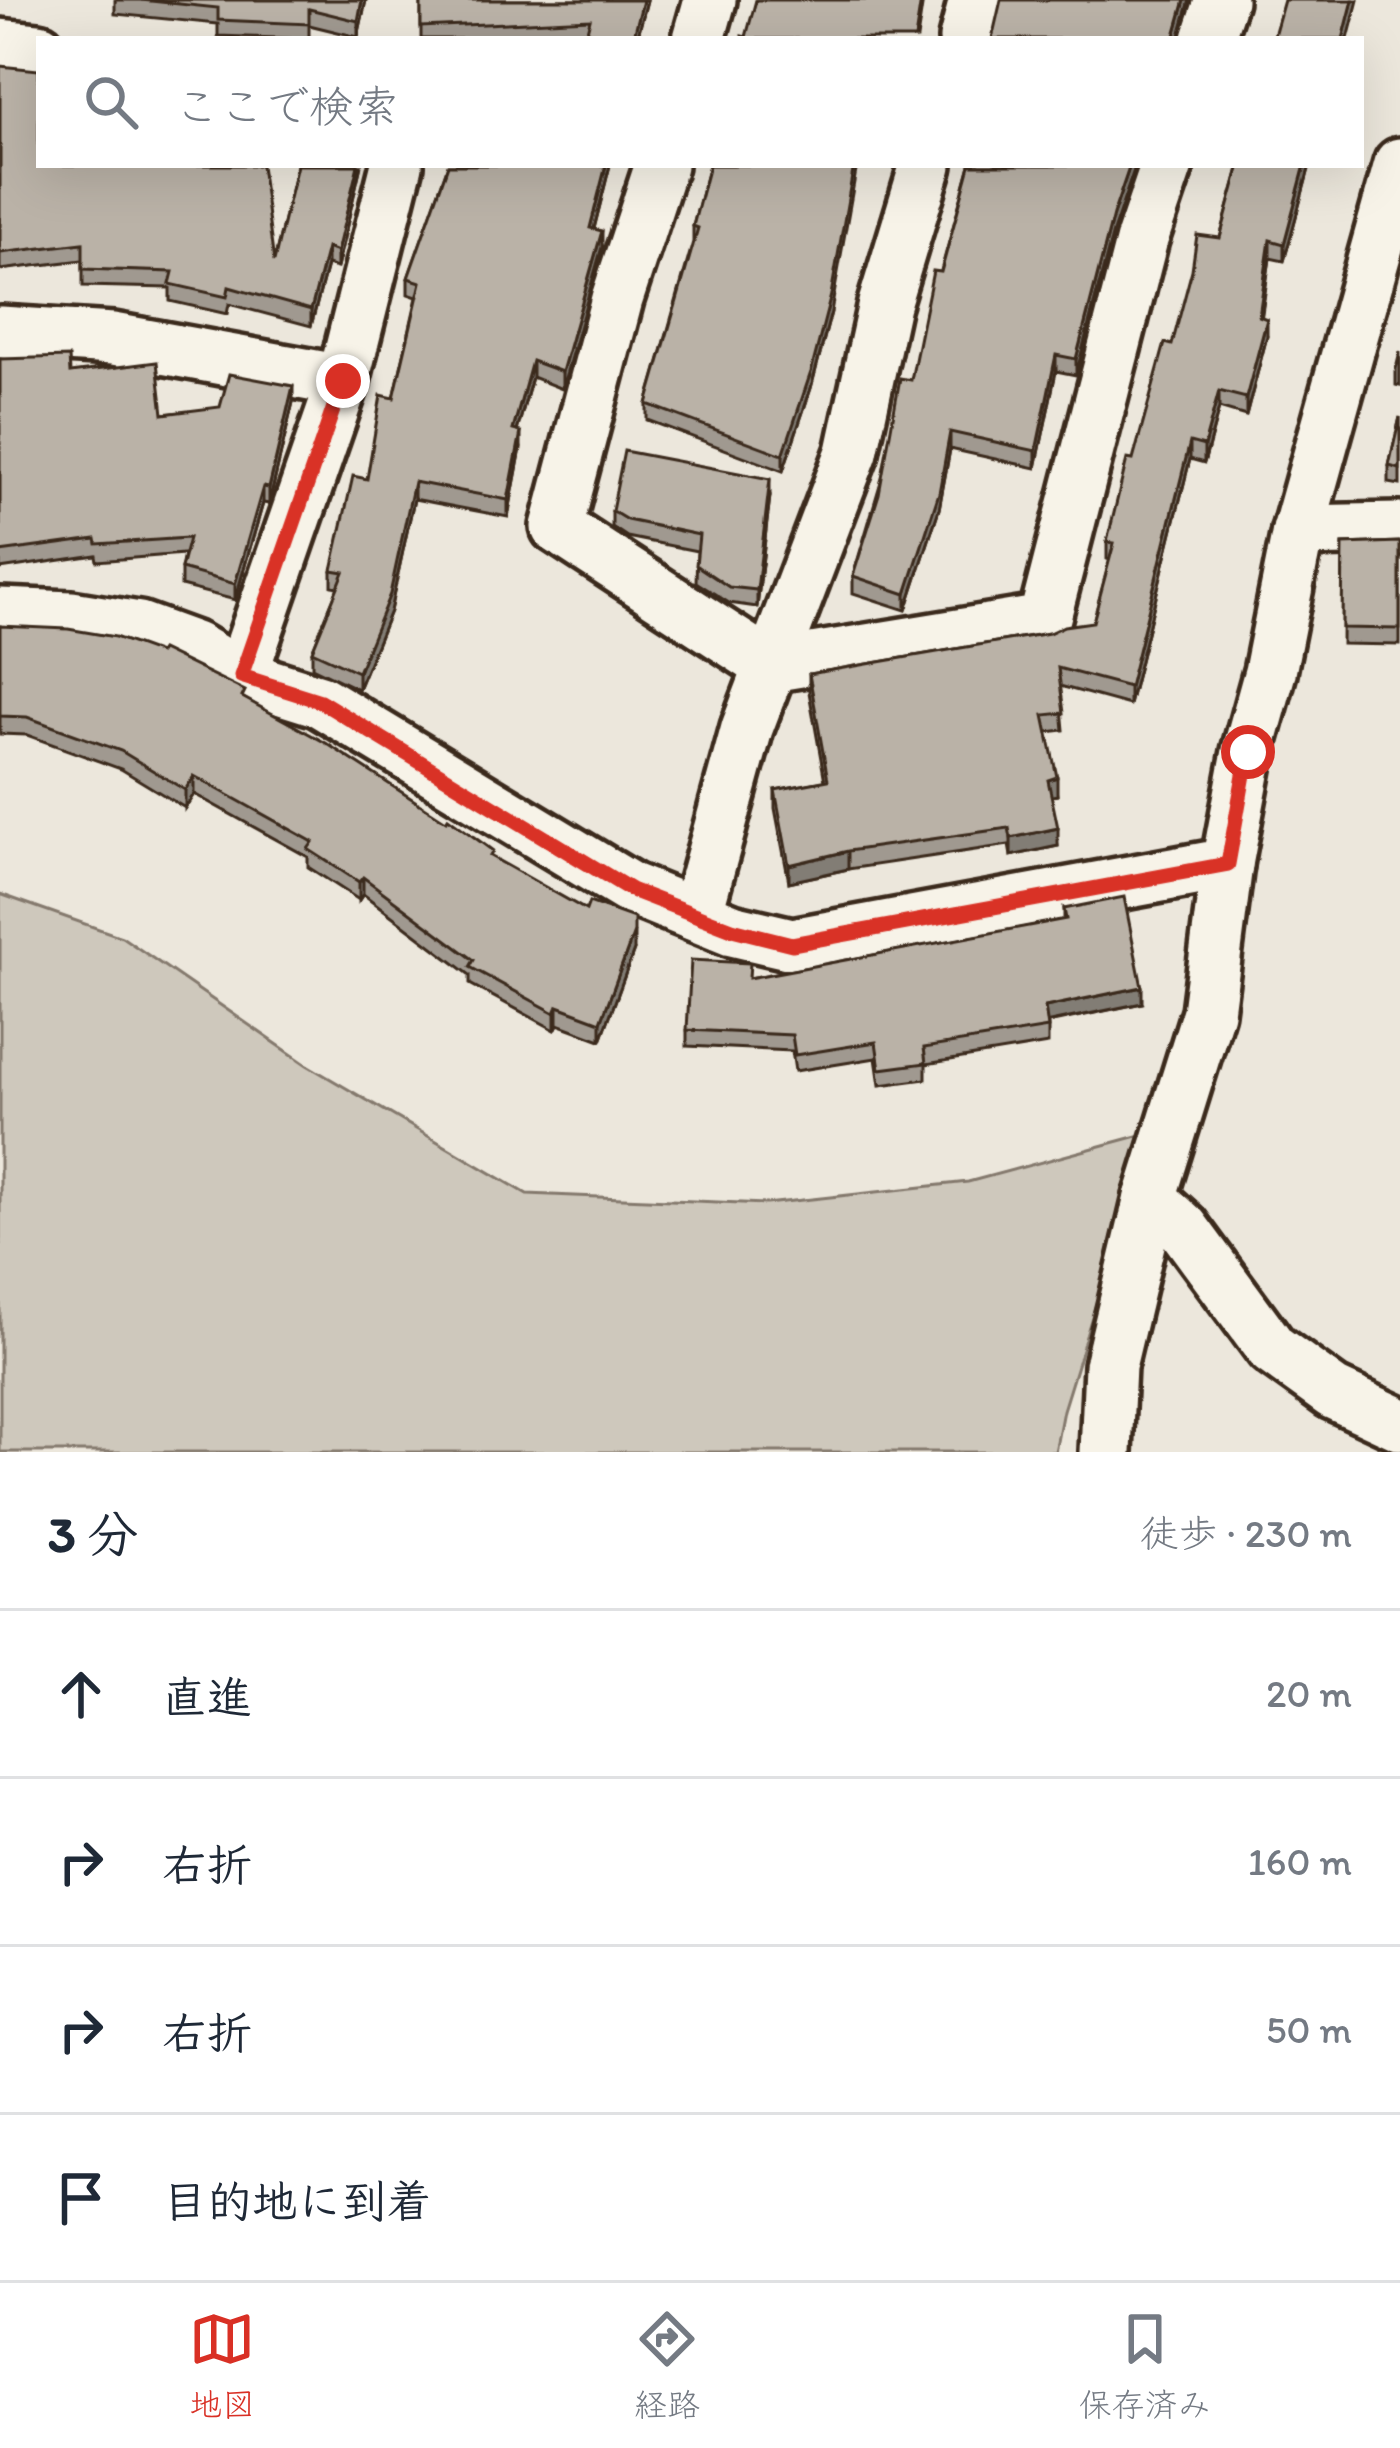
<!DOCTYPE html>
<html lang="ja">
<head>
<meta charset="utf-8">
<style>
  :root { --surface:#fff; --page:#f6f6f7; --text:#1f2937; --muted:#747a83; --line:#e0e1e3; --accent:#d93025 }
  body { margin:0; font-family:Itim,"Klee One",sans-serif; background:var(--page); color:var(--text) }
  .stop { position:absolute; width:36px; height:36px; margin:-27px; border:9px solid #d93025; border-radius:50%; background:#fff }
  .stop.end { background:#d93025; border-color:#fff; box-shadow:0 3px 12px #0008 }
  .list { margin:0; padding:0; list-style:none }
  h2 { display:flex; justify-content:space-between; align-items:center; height:156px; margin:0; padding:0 48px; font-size:51px }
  h2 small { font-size:39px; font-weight:400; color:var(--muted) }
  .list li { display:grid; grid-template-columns:78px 1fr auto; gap:36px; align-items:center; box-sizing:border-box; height:168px; padding:0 48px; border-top:3px solid var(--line) }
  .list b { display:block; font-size:45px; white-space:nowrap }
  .list em { font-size:39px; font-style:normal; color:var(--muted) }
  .icon { flex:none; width:66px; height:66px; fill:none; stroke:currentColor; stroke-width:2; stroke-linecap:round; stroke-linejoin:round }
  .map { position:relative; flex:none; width:1400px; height:1452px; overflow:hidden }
  .search { position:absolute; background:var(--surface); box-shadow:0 12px 48px #0002; left:36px; right:36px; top:36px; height:132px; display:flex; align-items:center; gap:30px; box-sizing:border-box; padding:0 42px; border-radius:0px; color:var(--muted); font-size:45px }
  .sheet { height:828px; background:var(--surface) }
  nav { display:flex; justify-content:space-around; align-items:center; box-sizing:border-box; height:168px; border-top:3px solid var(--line); background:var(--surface); font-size:33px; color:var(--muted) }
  nav a { display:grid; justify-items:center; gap:6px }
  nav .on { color:var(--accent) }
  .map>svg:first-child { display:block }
</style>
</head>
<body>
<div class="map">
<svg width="1400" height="1452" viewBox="0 0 1400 1452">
  <rect width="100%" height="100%" fill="#ece7dc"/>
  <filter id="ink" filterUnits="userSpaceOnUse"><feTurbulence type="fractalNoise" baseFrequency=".00833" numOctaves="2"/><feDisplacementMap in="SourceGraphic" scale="24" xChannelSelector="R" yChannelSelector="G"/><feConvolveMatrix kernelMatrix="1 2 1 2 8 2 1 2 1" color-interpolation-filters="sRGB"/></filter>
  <g filter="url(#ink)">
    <path fill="#cec8bc" stroke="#84796d" stroke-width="3" d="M 0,894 L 122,937 L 307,1065 L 527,1194 L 766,1204 L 968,1182 L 1149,1133 L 1063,1410 L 1055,1452 L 0,1452 Z"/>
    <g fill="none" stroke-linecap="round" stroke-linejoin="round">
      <defs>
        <g id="minor">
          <path d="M 699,39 L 710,0"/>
          <path d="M 965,39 L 975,0"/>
          <path d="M 1208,39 L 1221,0"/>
          <path d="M 0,45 L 39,49"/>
          <path d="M 661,165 L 617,299 L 557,527 L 770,666 L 1044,621 L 1142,239 L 1167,165"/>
          <path d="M 0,332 L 113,339 L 343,381"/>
          <path d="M 1298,531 L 1400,529"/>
          <path d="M 0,614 L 71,617 L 139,628 L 194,648 L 241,676 L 320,701 L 631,889 L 732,930 L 792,944 L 1227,864"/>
          <path d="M 241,676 L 343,381 L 397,165"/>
          <path d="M 696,915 L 747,728 L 852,452 L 884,304 L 926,165"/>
          <path d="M 1150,1198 L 1183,1228 L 1272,1349 L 1333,1393 L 1400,1424"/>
          <path d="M 1106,1452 L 1110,1366 L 1150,1198 L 1208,1012 L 1227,864 L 1248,752 L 1270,672 L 1298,531 L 1400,164"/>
        </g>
      </defs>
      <use href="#minor" stroke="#3b2a1e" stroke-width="60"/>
      <use href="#minor" stroke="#f7f3e8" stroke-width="51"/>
    </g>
    <g fill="#a09990" stroke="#3b2a1e" stroke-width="3">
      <path d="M 115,0 L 366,0 L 358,37 L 309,25 L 309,39 L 218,36 L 218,24 L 115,14 Z"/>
      <path d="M 421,0 L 647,0 L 637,39 L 585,39 L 586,35 L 496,39 L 421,39 Z"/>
      <path d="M 0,66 L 39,165 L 274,262 L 297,165 L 361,165 L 337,268 L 327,265 L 311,326 L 229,304 L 227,314 L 170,301 L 170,288 L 83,286 L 83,260 L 0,270 Z"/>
      <path d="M 448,165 L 610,165 L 594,229 L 602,247 L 562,389 L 532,377 L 517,431 L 521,448 L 508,517 L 414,499 L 390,611 L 358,689 L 312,667 L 312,651 L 338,587 L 332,586 L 332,570 L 367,479 L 394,398 L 417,297 L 408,294 L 408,278 Z"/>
      <path d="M 709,165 L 831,312 L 811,388 L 783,471 L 647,420 L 647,404 L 693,242 L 693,226 Z"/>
      <path d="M 970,165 L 1135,165 L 1113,232 L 1076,375 L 1056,371 L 1036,468 L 950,449 L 939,509 L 906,610 L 853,593 L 853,576 L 911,380 Z"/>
      <path d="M 1240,165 L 1310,165 L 1284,261 L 1270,258 L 1261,317 L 1267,336 L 1246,416 L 1219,408 L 1204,463 L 1190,459 L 1129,705 L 1060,686 L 1064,730 L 1047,732 L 1057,795 L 1051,796 L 1058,846 L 1011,856 L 1009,845 L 848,869 L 789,882 L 775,808 L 775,790 L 825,781 L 809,692 L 809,674 L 1049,633 L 1093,622 L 1110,560 L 1107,559 L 1107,542 L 1172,345 L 1220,238 Z"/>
      <path d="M 1400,352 L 1400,386 L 1396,385 L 1396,369 Z"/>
      <path d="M 0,359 L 70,373 L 163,414 L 293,402 L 269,504 L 263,503 L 235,600 L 181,586 L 181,569 L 184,554 L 97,561 L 96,555 L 0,569 Z"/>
      <path d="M 1400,417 L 1400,485 L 1389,483 L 1389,466 Z"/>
      <path d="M 770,496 L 757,607 L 729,603 L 696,582 L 697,551 L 627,537 L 612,527 L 612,511 Z"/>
      <path d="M 1400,542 L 1400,645 L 1342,644 L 1343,544 Z"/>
      <path d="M 0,626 L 159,653 L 245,699 L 634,950 L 601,1040 L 558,1024 L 555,1030 L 470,984 L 470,975 L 363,894 L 359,900 L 308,867 L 308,857 L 194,794 L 185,808 L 121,769 L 27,735 L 0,734 Z"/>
      <path d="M 1064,909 L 1142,1003 L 1048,1023 L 1048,1044 L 926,1064 L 926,1079 L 880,1085 L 876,1058 L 795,1071 L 792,1051 L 687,1046 L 687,1030 L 750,978 L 1064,920 Z"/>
    </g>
    <g fill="#827d75" stroke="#3b2a1e" stroke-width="3">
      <path d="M 362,0 L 366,0 L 358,37 L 358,21 Z"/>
      <path d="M 643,0 L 647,0 L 637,39 L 633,39 Z"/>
      <path d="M 921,0 L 923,0 L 917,39 L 915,39 Z"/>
      <path d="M 1185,0 L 1190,0 L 1179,39 L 1174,39 Z"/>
      <path d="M 1353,0 L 1358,0 L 1348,39 L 1343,39 Z"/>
      <path d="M 358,165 L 361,165 L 337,268 L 337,252 Z"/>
      <path d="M 606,165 L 610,165 L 590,244 L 590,228 Z"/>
      <path d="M 854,165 L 857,165 L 831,312 L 811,388 L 783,471 L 783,455 Z"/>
      <path d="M 1130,165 L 1135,165 L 1134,170 L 1113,232 L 1076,375 L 1076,359 L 1113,215 Z"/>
      <path d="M 1305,165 L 1310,165 L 1284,261 L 1284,244 Z"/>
      <path d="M 602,231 L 602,247 L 562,389 L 562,372 Z"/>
      <path d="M 1270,240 L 1270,258 L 1259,334 L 1259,316 Z"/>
      <path d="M 327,248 L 327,265 L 311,326 L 311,310 Z"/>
      <path d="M 1267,319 L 1267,336 L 1246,416 L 1246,398 Z"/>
      <path d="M 1056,355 L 1056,371 L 1036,468 L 1036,451 Z"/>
      <path d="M 532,361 L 532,377 L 513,446 L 513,430 Z"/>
      <path d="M 293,386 L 293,402 L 269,504 L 269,488 Z"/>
      <path d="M 1219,391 L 1219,408 L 1204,463 L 1204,446 Z"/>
      <path d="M 521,432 L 521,448 L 508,517 L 508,500 Z"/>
      <path d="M 950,432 L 950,449 L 939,509 L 906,610 L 906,594 Z"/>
      <path d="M 1190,442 L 1190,459 L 1129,705 L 1129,687 Z"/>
      <path d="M 770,479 L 770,496 L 757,607 L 757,590 Z"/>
      <path d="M 414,482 L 414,499 L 390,611 L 358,689 L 358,672 Z"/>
      <path d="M 263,487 L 263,503 L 235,600 L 235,584 Z"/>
      <path d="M 194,776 L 194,794 L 185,808 L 185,790 Z"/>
      <path d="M 1057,777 L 1057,795 L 1048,797 L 1048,780 Z"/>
      <path d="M 1058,828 L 1058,846 L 1011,856 L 1011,838 Z"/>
      <path d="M 848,851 L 848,869 L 789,882 L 789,865 Z"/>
      <path d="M 363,877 L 363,894 L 359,900 L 359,882 Z"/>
      <path d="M 634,932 L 634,950 L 601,1040 L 601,1022 Z"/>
      <path d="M 1142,987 L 1142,1003 L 1045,1023 L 1045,1007 Z"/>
      <path d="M 558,1006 L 558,1024 L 555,1030 L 555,1013 Z"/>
    </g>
    <g fill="#bab2a7" stroke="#3b2a1e" stroke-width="3">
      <path d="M 141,0 L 362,0 L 358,21 L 309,9 L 309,24 L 218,20 L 218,8 Z"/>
      <path d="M 421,0 L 643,0 L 633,39 L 585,39 L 590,19 L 421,27 Z"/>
      <path d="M 756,0 L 921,0 L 915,39 L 742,39 L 742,36 L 746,37 Z"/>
      <path d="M 1001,0 L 1185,0 L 1174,39 L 992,39 Z"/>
      <path d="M 1284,0 L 1353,0 L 1343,39 L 1273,39 Z"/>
      <path d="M 0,66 L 39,70 L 39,165 L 261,165 L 274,262 L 297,165 L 358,165 L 337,252 L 327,248 L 311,310 L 229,287 L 227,297 L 170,284 L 173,272 L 83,269 L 83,243 L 0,253 Z"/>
      <path d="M 448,165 L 606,165 L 590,228 L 602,231 L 562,372 L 532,361 L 513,430 L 521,432 L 508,500 L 414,482 L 390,594 L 358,672 L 312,651 L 344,572 L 332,570 L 353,476 L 367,479 L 381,395 L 394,398 L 421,282 L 408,278 Z"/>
      <path d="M 709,165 L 854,165 L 831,295 L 811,372 L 783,455 L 647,404 L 698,228 L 693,226 Z"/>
      <path d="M 970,165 L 1130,165 L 1113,215 L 1076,359 L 1056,355 L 1036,451 L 950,432 L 939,493 L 906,594 L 853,576 L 879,494 L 900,378 L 911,380 L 933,271 L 941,272 Z"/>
      <path d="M 1240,165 L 1305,165 L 1284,244 L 1270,240 L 1259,316 L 1267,319 L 1246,398 L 1219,391 L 1204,446 L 1190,442 L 1129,687 L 1058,668 L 1064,713 L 1044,715 L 1057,777 L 1048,780 L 1058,828 L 1011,838 L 1009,828 L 848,851 L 789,865 L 775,790 L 828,780 L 809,674 L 1049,633 L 1064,626 L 1093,622 L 1114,543 L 1107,542 L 1127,459 L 1133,460 L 1165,343 L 1172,345 L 1192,270 L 1197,235 L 1220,238 Z"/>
      <path d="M 69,357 L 70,373 L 157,362 L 163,414 L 220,407 L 229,374 L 293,386 L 269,488 L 263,487 L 235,584 L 181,569 L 189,538 L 97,544 L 96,539 L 0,552 L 0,359 Z"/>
      <path d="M 1400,417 L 1400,469 L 1389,466 Z"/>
      <path d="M 624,451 L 770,479 L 757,590 L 729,587 L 696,565 L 699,535 L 627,520 L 612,511 Z"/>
      <path d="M 1400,542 L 1400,629 L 1342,628 L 1343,544 Z"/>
      <path d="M 0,626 L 68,629 L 115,637 L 159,653 L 161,650 L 245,691 L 242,697 L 326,743 L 446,821 L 448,818 L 493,851 L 490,856 L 586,910 L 589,902 L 634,918 L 634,932 L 601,1022 L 558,1006 L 555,1013 L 470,967 L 474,960 L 363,877 L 359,882 L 308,849 L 313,842 L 194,776 L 185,790 L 121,751 L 27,717 L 0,716 Z"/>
      <path d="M 1124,897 L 1142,987 L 1045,1007 L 1048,1028 L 924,1048 L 926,1063 L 880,1069 L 876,1042 L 795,1055 L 792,1035 L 687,1030 L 691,960 L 750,963 L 749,978 L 1066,919 L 1064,909 Z"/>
    </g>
  </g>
  <g fill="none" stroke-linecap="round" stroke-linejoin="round" filter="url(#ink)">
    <path stroke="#d93025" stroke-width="15" d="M 343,381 L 241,676 L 320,701 L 631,890 L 732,929 L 792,944 L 1228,864 L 1248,752"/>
  </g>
</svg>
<div class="stop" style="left:1248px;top:752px"></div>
<div class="stop end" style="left:343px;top:381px"></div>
<div class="search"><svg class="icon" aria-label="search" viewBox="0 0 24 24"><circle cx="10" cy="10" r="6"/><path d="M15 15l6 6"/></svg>ここで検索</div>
</div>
<section class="sheet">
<h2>3 分<small>徒歩 · 230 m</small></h2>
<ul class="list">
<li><svg class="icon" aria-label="ahead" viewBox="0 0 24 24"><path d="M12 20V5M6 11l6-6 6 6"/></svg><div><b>直進</b></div><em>20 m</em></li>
<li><svg class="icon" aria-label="right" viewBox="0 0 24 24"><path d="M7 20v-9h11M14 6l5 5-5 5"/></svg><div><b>右折</b></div><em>160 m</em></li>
<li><svg class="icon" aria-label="right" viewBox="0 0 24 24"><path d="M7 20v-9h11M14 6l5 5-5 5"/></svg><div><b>右折</b></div><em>50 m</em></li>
<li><svg class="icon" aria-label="arrive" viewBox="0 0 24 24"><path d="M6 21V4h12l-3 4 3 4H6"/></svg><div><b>目的地に到着</b></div></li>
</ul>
</section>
<nav>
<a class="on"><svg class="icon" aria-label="map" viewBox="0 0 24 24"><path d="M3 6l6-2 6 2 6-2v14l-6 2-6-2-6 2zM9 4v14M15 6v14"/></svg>地図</a>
<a><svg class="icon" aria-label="directions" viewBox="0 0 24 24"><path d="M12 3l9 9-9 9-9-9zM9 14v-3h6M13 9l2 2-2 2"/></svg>経路</a>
<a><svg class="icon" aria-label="saved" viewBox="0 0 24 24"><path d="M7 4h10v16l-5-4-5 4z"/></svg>保存済み</a>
</nav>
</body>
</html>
